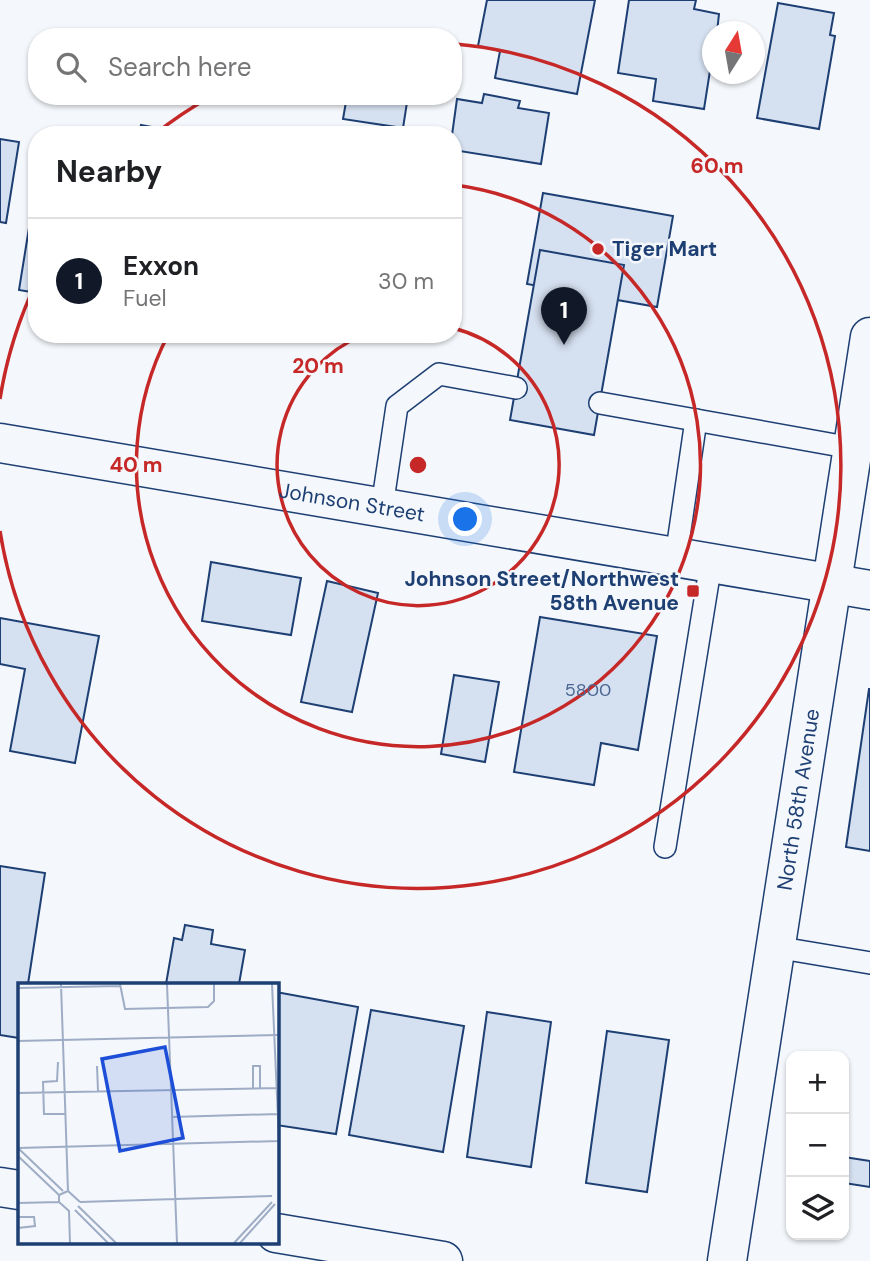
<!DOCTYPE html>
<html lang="en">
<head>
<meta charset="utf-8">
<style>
  :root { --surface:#fff; --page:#f6f6f6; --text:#202124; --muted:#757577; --line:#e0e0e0; --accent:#111827 }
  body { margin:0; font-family:"DM Sans",sans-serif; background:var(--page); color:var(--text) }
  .controls { position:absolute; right:21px; bottom:21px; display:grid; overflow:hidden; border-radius:14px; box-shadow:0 2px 5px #0004 }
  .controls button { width:63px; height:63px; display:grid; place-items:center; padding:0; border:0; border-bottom:2px solid var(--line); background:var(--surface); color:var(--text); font:35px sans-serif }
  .compass { position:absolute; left:702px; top:21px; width:63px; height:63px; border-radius:50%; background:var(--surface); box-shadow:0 2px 5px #0004; rotate:11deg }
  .you { position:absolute; left:466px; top:520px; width:24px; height:24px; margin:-18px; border:5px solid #fff; border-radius:50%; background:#1a73e8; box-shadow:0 0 0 10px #1a73e833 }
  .badge { display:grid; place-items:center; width:46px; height:46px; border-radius:50%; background:var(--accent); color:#fff; font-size:23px; font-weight:700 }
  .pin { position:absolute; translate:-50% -58px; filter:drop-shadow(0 2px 4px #0008) }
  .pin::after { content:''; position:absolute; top:37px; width:24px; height:21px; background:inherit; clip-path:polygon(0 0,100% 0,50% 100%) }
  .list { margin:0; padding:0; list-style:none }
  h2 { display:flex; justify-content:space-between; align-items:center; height:91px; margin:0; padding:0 28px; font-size:30px }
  h2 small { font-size:23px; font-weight:400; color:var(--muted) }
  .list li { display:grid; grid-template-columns:46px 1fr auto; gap:21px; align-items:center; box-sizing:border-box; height:126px; padding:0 28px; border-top:2px solid var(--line) }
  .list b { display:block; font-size:26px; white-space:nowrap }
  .list p { margin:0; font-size:23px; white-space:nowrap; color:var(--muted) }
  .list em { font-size:23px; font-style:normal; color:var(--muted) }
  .icon { flex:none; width:38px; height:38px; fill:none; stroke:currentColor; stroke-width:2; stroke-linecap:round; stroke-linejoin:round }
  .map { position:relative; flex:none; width:870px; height:1261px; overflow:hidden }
  .search { position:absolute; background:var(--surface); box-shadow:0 2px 5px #0004; left:28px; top:28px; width:434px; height:77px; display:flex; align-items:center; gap:18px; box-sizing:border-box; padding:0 24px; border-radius:28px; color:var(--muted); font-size:26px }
  .panel { position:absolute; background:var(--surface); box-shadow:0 2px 5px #0004; left:28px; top:126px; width:434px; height:217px; border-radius:28px }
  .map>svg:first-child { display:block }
</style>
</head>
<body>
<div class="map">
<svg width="870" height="1261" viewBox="0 0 870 1261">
  <rect width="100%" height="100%" fill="#f4f7fb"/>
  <g fill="#d5e0f0" stroke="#1d3f73" stroke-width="2">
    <path d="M 487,0 L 595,0 L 577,94 L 495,78 L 500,51 L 478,46 Z"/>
    <path d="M 629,0 L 696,0 L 694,9 L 719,14 L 717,32 L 712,32 L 712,58 L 704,109 L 653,101 L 656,79 L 618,73 Z"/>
    <path d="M 778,3 L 834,13 L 830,35 L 835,36 L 819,129 L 757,118 Z"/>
    <path d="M 484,94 L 520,101 L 518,108 L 549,113 L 541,164 L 453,150 L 452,135 L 457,99 L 482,103 Z"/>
    <path d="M 347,96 L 408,96 L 403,128 L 343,119 Z"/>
    <path d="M 141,125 L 195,135 L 139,135 Z"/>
    <path d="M 0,139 L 19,142 L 6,223 L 0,222 Z"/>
    <path d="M 543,193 L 673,216 L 657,307 L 527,284 Z"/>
    <path d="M 33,203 L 37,204 L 37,293 L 19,290 Z"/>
    <path d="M 540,250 L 624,265 L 594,435 L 510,420 Z"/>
    <path d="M 211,562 L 301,578 L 291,635 L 202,621 Z"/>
    <path d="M 327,581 L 378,593 L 352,712 L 301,702 Z"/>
    <path d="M 540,617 L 657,636 L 638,750 L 601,743 L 594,785 L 514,772 Z"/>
    <path d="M 0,618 L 99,636 L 75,763 L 10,751 L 25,669 L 0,664 Z"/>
    <path d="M 454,675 L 499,682 L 485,762 L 441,754 Z"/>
    <path d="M 869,689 L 870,689 L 870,851 L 846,847 Z"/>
    <path d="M 0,866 L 45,873 L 28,984 L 19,984 L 19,1038 L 0,1035 Z"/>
    <path d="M 185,925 L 213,930 L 211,944 L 245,950 L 239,984 L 166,984 L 174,938 L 182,940 Z"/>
    <path d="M 276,992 L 358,1007 L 336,1134 L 276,1125 Z"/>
    <path d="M 371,1010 L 464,1026 L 443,1152 L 349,1135 Z"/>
    <path d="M 487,1012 L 551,1022 L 531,1167 L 467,1157 Z"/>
    <path d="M 607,1031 L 669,1040 L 647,1192 L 586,1183 Z"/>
    <path d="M 844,1157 L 870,1161 L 870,1187 L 844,1183 Z"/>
  </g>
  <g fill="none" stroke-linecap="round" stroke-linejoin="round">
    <defs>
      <g id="lane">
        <path d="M 600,403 L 852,448"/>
        <path d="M 382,507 L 397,406 L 439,374 L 516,388"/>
        <path d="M 676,557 L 696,420"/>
        <path d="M 665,847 L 711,563"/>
        <path d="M 775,947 L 870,963"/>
      </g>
      <g id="street">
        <path d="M 0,1187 L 19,1190"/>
        <path d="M 276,1233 L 443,1261"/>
        <path id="s1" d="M 727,1261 L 870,337"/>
      </g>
      <g id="secondary">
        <path id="s2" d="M 0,443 L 870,590"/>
      </g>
    </defs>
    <use href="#lane" stroke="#1d3f73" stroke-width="24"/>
    <use href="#street" stroke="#1d3f73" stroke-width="41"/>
    <use href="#secondary" stroke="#1d3f73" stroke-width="41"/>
    <use href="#lane" stroke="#f4f7fb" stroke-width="21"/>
    <use href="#street" stroke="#f4f7fb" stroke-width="38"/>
    <use href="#secondary" stroke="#f4f7fb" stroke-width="38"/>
  </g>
  <g fill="none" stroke="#c62828" stroke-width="3.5">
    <path d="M453 328A141 141 0 1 1 365 334"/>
    <path d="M455 185A282 282 0 1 1 168 335"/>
    <path d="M0 399A423 423 0 0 1 36 283M155 134A423 423 0 0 1 210 97M455 44A423 423 0 1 1 0 531"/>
  </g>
  <g fill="#c62828" stroke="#f4f7fb" stroke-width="2.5">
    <circle cx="598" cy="249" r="7"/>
    <rect x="686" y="584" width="14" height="14" rx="3.5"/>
  </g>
  <g text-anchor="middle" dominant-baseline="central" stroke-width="5" stroke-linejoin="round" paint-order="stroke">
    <g font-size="18" fill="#4b6792">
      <text x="588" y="690">5800</text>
    </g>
    <g font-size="21" font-weight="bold" fill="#1d3f73" stroke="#f4f7fb" text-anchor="start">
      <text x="612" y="249">Tiger Mart</text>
      <text x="679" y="579" text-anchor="end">Johnson Street/Northwest<tspan x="679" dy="24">58th Avenue</tspan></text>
    </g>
    <g font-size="21" fill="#1d3f73" stroke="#f4f7fb">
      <text stroke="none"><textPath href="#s2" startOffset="357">Johnson Street</textPath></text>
      <text stroke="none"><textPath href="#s1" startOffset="467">North 58th Avenue</textPath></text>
    </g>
  </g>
  <g transform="translate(18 983)">
    <rect width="261" height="261" fill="#f4f7fb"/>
    <path fill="none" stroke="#9eadc5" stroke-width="2" d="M 43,1 L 50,208M 102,1 L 107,26 L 190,24 L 196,18 L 196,1M 149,1 L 159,260M 0,5 L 102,3M 0,58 L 261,52M 40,79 L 39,98 L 25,99 L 26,131 L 48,131M 79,83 L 80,108M 235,105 L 235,83 L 242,83 L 242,105M 0,110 L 259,105M 154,134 L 260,131M 0,165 L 261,158 L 254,1M 0,165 L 45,208M 0,173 L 41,212M 41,212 L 41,219 L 51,228 L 52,260M 41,212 L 50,208 L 62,219M 62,219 L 254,213M 0,220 L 41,219M 60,223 L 98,260M 57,227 L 90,260M 0,234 L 16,234 L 17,243 L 0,245M 216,260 L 254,219M 222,260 L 257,221"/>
    <path fill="#1d4ed8" fill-opacity="0.15" stroke="#1d4ed8" stroke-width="3.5" d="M 147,64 L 165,155 L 102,168 L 84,76 Z"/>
    <rect width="261" height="261" fill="none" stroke="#1d3f73" stroke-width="3.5"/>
  </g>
  <circle cx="418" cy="465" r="10" fill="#c62828" stroke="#f4f7fb" stroke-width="3.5"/>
  <g font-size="21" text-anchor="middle" font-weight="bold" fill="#c62828" stroke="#f4f7fb" stroke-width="5" stroke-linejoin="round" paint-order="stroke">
    <text x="717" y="173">60 m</text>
    <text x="318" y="373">20 m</text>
    <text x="136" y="472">40 m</text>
  </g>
</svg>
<div class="controls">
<button>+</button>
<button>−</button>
<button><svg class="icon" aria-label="layers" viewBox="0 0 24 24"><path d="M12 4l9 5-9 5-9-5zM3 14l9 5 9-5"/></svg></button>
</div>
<svg class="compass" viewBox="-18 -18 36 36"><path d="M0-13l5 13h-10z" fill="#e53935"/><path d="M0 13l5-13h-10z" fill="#757577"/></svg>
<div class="you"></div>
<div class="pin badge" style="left:564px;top:345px">1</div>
<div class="search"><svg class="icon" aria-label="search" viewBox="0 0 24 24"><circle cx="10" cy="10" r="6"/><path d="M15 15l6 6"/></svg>Search here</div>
<section class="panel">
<h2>Nearby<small></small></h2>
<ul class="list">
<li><span class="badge">1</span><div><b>Exxon</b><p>Fuel</p></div><em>30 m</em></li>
</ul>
</section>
</div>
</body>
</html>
